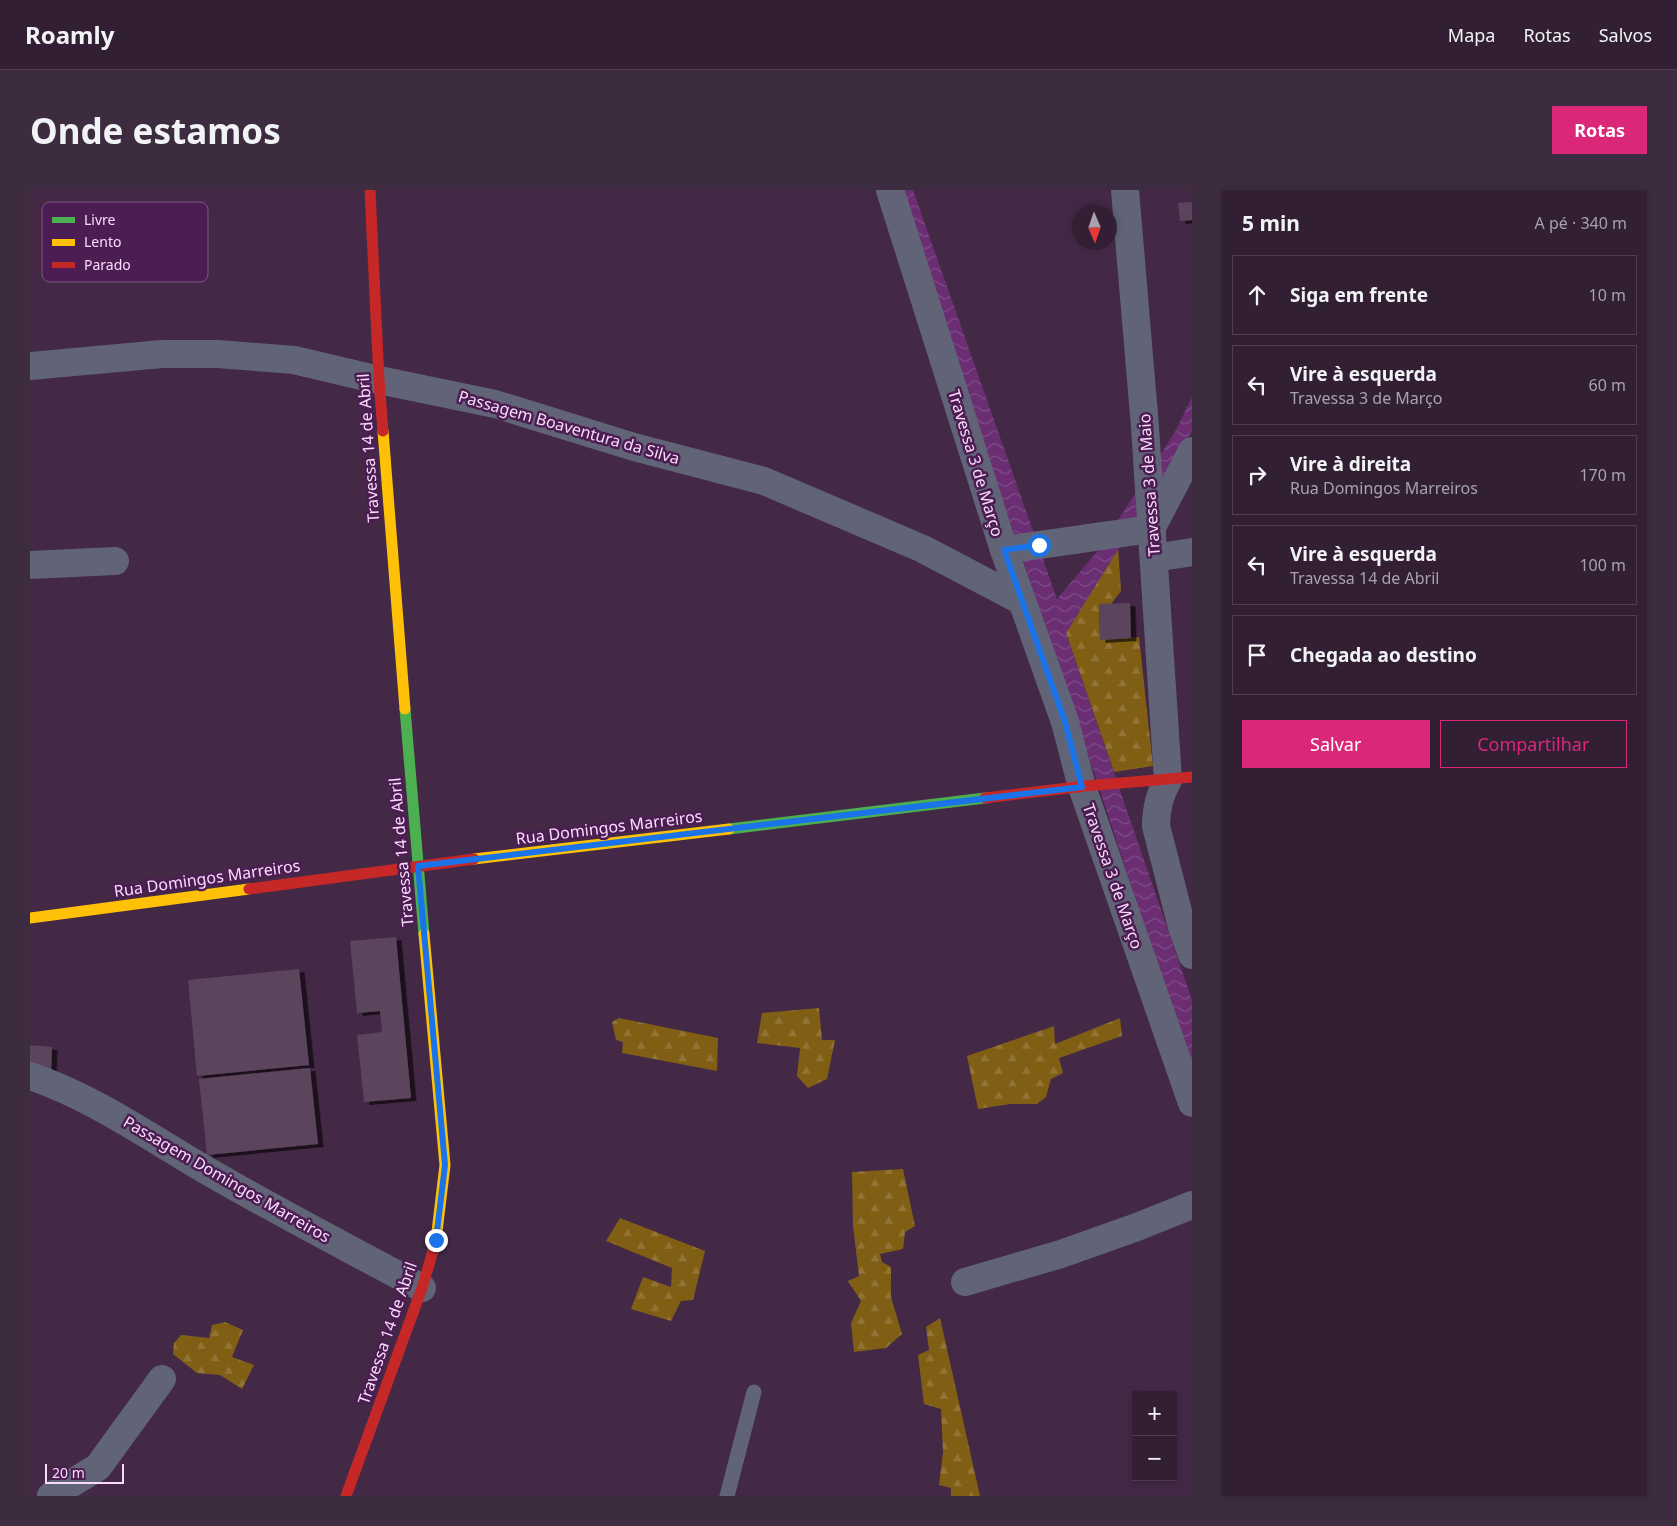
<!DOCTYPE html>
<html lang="pt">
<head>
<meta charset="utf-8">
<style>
  :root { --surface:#321f34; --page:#3d2c40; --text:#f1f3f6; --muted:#a8a2ac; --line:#4d3d4f; --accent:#db2777 }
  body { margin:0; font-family:"Noto Sans",sans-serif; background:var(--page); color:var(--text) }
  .controls { position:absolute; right:15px; bottom:15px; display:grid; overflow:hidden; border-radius:0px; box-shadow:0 2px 8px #0003 }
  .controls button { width:45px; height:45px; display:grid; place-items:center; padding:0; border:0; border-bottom:1px solid var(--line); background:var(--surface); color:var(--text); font:25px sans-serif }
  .compass { position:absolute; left:1042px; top:15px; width:45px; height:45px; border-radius:50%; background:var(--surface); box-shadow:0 2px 8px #0003; rotate:178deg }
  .scale { position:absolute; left:15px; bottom:12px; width:79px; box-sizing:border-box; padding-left:5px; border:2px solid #f9dcfc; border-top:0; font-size:14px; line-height:18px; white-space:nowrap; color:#f9dcfc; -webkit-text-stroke:4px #4c1d52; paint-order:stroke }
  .stop { position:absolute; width:15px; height:15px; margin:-11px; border:4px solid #1a73e8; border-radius:50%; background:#fff }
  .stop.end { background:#1a73e8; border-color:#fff; box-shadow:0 1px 5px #0008 }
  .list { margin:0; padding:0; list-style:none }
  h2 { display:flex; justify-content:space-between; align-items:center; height:65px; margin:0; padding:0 20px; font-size:21px }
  h2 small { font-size:16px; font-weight:400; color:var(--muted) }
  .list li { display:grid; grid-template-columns:32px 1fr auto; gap:15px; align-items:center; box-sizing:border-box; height:80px; margin:0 10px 10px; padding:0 10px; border:1px solid var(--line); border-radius:0px }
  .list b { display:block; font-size:19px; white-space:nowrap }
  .list p { margin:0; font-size:16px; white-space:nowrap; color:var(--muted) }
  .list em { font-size:16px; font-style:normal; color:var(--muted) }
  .actions { display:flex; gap:10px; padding:15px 20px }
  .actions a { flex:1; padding:11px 0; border:1px solid var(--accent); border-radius:0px; text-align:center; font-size:18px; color:var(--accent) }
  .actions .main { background:var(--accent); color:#fff }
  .icon { flex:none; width:28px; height:28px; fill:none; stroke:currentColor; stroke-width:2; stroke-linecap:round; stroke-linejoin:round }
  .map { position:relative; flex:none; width:1162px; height:1306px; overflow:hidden; border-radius:0px }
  header { display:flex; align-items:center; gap:30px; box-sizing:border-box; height:70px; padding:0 25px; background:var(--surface); border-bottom:1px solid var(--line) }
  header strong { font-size:24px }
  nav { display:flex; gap:28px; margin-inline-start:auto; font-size:18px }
  .intro { display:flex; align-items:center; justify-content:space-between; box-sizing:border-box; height:120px; padding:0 30px }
  h1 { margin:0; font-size:35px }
  .button { padding:12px 22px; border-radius:0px; background:var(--accent); color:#fff; font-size:18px; font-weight:700 }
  main { display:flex; gap:30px; padding:0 30px }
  aside { flex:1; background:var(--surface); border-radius:0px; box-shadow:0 2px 8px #0003 }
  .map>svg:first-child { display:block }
</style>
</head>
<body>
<header>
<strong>Roamly</strong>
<nav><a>Mapa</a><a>Rotas</a><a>Salvos</a></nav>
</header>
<div class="intro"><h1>Onde estamos</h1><a class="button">Rotas</a></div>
<main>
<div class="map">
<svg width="1162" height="1306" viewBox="0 0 1162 1306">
  <defs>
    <pattern id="forest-firs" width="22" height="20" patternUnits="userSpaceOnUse" patternTransform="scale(1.25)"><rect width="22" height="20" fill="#805e14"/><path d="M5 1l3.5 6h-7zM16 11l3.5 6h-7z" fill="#937437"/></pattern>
    <pattern id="water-waves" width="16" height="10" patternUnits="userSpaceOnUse" patternTransform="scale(1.25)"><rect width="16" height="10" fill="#6b2e73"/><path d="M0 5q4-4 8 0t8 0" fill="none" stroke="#814c88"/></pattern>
    <filter id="shadow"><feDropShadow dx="5.5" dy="3" stdDeviation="0" flood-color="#0009"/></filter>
  </defs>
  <rect width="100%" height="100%" fill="#432946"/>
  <g fill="url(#forest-firs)">
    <path d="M 1088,357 L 1091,401 L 1081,414 L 1069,415 L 1070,449 L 1109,447 L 1123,576 L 1084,582 L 1036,443 Z"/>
    <path d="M 789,818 L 792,850 L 805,850 L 797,889 L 778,898 L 767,886 L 770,858 L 727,853 L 732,823 Z"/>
    <path d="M 589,828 L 688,848 L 687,881 L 592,863 L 593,852 L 586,850 L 582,832 Z"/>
    <path d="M 1090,828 L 1092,846 L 1029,868 L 1033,883 L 1021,889 L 1016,907 L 1007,914 L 980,914 L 948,919 L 937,866 L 1024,836 L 1025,854 Z"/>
    <path d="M 873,979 L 885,1036 L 875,1042 L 873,1059 L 850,1064 L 852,1072 L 861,1077 L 861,1107 L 872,1144 L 856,1158 L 824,1162 L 821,1133 L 831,1111 L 818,1091 L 829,1086 L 823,1036 L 822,982 Z"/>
    <path d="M 590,1028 L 675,1061 L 663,1110 L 651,1111 L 641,1131 L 601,1119 L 613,1087 L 641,1097 L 642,1078 L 576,1051 Z"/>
    <path d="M 910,1128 L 950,1306 L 921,1306 L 921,1298 L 909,1295 L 913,1262 L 911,1219 L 894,1214 L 888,1165 L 899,1160 L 896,1137 Z"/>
    <path d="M 195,1132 L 213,1140 L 202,1167 L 224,1175 L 212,1199 L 190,1185 L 167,1183 L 143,1164 L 144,1153 L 151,1145 L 179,1148 L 182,1135 Z"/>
  </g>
  <path fill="url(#water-waves)" d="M 866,0 L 883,0 L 1027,409 L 1070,358 L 1145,242 L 1162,207 L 1162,241 L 1036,443 L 1162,810 L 1162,878 L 1011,423 Z"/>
  <g fill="#5a445d" filter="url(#shadow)">
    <path d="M 1162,12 L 1162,30 L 1150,31 L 1148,13 Z"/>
    <path d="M 1100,413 L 1101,448 L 1070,450 L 1069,414 Z"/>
    <path d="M 366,747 L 381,908 L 334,912 L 327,845 L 352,842 L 350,821 L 327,823 L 320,751 Z"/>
    <path d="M 269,779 L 279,875 L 167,886 L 158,790 Z"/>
    <path d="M 0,855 L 22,857 L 21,887 L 0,879 Z"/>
    <path d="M 280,878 L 288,954 L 177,965 L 169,889 Z"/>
  </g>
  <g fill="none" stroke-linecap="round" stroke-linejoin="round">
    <path stroke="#616477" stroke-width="15" d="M 697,1306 L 724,1202"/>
    <g stroke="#616477" stroke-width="28">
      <path d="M 860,0 L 974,360 L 1035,532 L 1052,597 L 1162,913"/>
      <path d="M 1095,0 L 1115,237 L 1138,590 C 1129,605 1126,619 1126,636 L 1152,737 L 1162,765"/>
      <path d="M 0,176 L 132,164 L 188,164 L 264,170 L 349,190 L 465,214 L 604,257 L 734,291 L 893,359 L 992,411"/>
      <path d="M 974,360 L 1121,339 L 1162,261"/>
      <path d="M 1124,368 L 1162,362"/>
      <path d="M 0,375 L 85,371"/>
      <path d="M 0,886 C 65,908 122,949 181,983 C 250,1023 322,1060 392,1098"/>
      <path d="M 935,1092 L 1031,1064 L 1107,1037 L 1162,1015"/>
      <path d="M 21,1306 L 68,1277 L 132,1189"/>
    </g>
    <g stroke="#4caf50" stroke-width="11">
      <path d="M 375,519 L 394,744"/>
      <path d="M 699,639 L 955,608"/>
    </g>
    <g stroke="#ffc107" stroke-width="11">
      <path d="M 353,241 L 375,519"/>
      <path d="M 444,669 L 699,639"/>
      <path d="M 0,728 L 219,699"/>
      <path d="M 394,744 L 415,975 L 406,1050 L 403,1061"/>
    </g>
    <g stroke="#c62828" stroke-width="11">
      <path d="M 340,0 L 349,190 L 353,241"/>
      <path d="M 955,608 L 1055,596 L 1162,587"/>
      <path d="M 219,699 L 444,669"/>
      <path d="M 316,1306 L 392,1098 L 403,1061"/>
    </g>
  </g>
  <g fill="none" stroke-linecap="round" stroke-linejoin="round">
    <path stroke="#1a73e8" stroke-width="6" d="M 406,1050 L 415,975 L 388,676 L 1052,597 L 1035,532 L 974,360 L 1009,355"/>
  </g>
  <g text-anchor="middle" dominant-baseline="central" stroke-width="5" stroke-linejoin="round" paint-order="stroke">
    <g font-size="16" fill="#f9dcfc" stroke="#4c1d52">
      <text transform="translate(539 237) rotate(16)">Passagem Boaventura da Silva</text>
      <text transform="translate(338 258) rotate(-94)">Travessa 14 de Abril</text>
      <text transform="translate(946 273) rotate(73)">Travessa 3 de Março</text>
      <text transform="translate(1119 295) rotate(-94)">Travessa 3 de Maio</text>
      <text transform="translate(579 637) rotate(-7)">Rua Domingos Marreiros</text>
      <text transform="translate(371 662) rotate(-95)">Travessa 14 de Abril</text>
      <text transform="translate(1083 686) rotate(71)">Travessa 3 de Março</text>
      <text transform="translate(177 688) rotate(-8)">Rua Domingos Marreiros</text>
      <text transform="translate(197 989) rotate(30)">Passagem Domingos Marreiros</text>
      <text transform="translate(357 1143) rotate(-71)">Travessa 14 de Abril</text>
    </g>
  </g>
  <rect x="12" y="12" width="166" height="80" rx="8" fill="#4c1d52" stroke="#805685" stroke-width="1"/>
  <rect x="22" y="27" width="23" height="6" fill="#4caf50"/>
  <rect x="22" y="49" width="23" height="7" fill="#ffc107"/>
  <rect x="22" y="72" width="23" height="6" fill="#c62828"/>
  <g font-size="14" fill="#f9dcfc">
    <text x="54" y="35">Livre</text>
    <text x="54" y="57">Lento</text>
    <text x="54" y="80">Parado</text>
  </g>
</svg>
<div class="controls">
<button>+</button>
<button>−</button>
</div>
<svg class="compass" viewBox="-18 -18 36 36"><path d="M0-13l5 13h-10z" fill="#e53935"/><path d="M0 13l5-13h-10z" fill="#a8a2ac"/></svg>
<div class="scale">20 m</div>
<div class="stop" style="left:1009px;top:355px"></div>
<div class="stop end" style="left:406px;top:1050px"></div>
</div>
<aside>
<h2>5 min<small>A pé · 340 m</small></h2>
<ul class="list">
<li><svg class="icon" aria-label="ahead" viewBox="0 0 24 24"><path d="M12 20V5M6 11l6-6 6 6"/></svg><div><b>Siga em frente</b></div><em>10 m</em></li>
<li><svg class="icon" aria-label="left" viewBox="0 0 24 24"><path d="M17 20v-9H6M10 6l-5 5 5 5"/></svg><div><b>Vire à esquerda</b><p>Travessa 3 de Março</p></div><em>60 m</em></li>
<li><svg class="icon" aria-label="right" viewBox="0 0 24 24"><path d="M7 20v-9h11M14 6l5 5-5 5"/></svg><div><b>Vire à direita</b><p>Rua Domingos Marreiros</p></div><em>170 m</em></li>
<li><svg class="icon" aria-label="left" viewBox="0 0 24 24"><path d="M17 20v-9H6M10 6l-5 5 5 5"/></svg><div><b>Vire à esquerda</b><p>Travessa 14 de Abril</p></div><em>100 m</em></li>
<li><svg class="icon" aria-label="arrive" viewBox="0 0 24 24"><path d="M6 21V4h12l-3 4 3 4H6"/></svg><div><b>Chegada ao destino</b></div></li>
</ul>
<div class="actions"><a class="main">Salvar</a><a>Compartilhar</a></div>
</aside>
</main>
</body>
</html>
